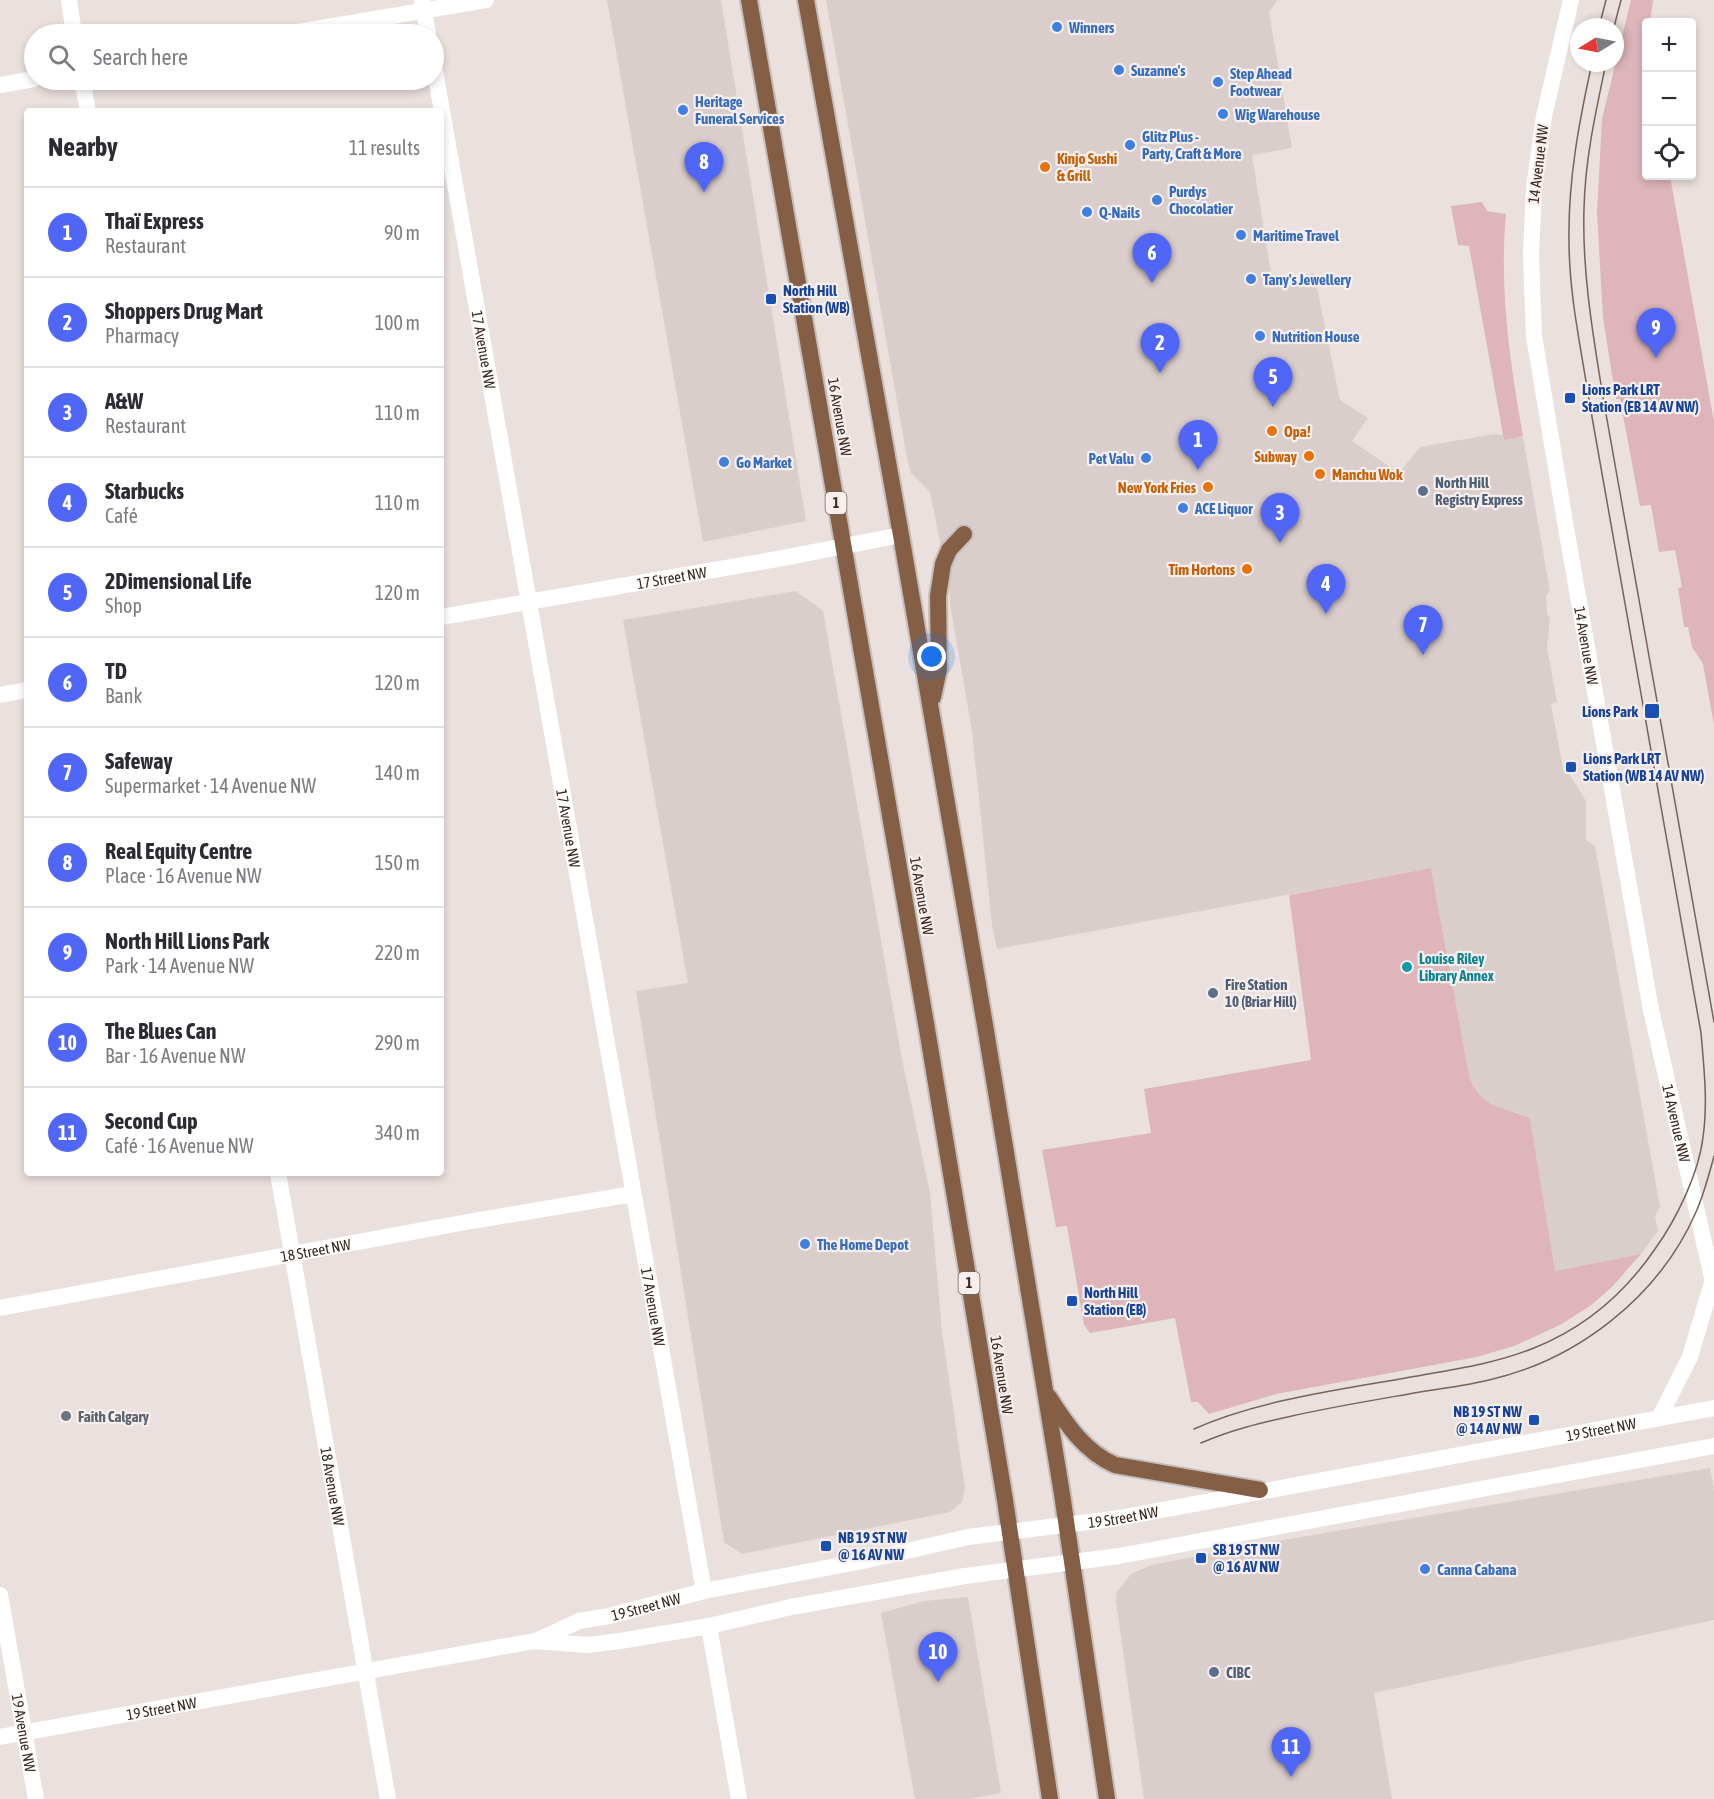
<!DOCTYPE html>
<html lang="en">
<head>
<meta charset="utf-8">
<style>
  :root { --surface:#fff; --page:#f7f7f7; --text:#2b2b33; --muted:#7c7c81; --line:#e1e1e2; --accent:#4f66f7 }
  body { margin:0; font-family:"Asap Condensed",sans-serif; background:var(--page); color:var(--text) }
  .controls { position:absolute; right:18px; top:18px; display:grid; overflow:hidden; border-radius:6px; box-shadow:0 3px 9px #0003 }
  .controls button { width:54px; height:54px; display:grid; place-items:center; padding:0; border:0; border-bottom:2px solid var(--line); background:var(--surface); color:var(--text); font:30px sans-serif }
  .compass { position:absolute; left:1570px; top:18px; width:54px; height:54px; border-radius:50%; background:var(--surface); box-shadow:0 3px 9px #0003; rotate:260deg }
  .you { position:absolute; left:932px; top:657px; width:21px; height:21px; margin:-15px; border:4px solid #fff; border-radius:50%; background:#1a73e8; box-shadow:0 0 0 9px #1a73e833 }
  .badge { display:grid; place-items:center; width:39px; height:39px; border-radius:50%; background:var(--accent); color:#fff; font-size:20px; font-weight:700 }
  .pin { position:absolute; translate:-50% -50px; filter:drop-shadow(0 2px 3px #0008) }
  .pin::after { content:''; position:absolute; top:32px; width:21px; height:18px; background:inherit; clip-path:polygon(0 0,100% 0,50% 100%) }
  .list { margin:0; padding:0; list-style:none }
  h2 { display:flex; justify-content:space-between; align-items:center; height:78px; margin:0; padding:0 24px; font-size:26px }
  h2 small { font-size:20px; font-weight:400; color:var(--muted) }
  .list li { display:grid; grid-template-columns:39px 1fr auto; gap:18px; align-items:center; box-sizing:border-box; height:90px; padding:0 24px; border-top:2px solid var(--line) }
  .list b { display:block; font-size:22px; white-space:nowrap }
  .list p { margin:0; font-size:20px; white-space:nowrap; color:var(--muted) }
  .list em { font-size:20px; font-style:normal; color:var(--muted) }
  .icon { flex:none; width:33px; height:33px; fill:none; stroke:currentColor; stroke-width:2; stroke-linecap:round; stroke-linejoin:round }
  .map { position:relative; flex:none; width:1714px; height:1799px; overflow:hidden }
  .search { position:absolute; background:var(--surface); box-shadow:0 3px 9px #0003; left:24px; top:24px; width:420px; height:66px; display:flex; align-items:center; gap:15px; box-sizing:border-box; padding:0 21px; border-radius:33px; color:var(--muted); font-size:22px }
  .panel { position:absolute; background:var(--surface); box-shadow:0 3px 9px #0003; left:24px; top:108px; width:420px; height:1068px; border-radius:6px }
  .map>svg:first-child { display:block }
</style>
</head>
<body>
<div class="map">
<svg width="1714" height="1799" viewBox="0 0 1714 1799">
  <rect width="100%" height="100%" fill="#eae0de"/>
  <g fill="#dacecc">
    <path d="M 607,0 L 721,0 L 806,521 L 703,542 Z"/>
    <path d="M 826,0 L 1278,0 L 1269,12 L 1292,148 L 1252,155 L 1272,280 L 1314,273 L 1340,400 L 1368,418 L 1352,441 L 1399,473 L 1420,447 L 1494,434 L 1523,437 L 1550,591 L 1546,595 L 1547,614 L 1550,618 L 1547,648 L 1557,702 L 1551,704 L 1564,774 L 1569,774 L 1586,801 L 1586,840 L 1595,846 L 1660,1207 L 1655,1216 L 1658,1231 L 1641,1254 L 1555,1271 L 1530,1119 L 1516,1112 L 1504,1110 L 1485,1100 L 1475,1089 L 1470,1080 L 1431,868 L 997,949 L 992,925 L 972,731 L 950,604 L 950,592 L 930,492 L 911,473 L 907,458 Z"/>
    <path d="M 796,591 L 823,611 L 901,1054 L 930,1193 L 942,1332 L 965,1488 L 962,1502 L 950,1512 L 742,1554 L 724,1542 L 636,991 L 688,983 L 623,620 Z"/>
    <path d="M 1710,1468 L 1714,1490 L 1714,1620 L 1374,1693 L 1392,1799 L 1144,1799 L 1116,1601 L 1117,1592 L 1131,1574 L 1151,1565 L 1277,1541 Z"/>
    <path d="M 968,1597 L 1001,1793 L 968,1799 L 915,1799 L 881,1613 L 924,1601 Z"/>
  </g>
  <g fill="#ddb5ba">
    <path d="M 1631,0 L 1653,0 L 1650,22 L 1646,22 L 1646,176 L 1670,176 L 1714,422 L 1714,725 L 1703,664 L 1692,647 L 1688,627 L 1684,627 L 1678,588 L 1682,587 L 1675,550 L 1659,552 L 1651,505 L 1640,506 L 1620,399 L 1616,399 L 1603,318 L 1597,212 L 1602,119 Z"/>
    <path d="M 1482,202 L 1487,211 L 1506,214 C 1499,289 1510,363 1523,436 L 1504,440 L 1469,246 L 1458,245 L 1451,206 Z"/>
    <path d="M 1431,868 L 1470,1080 C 1484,1109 1504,1107 1530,1118 L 1555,1271 L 1641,1254 L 1612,1287 L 1590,1306 L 1560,1325 L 1514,1346 L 1477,1357 L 1276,1394 L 1209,1414 L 1198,1402 L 1191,1402 L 1175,1318 L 1090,1333 L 1084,1325 L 1067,1226 L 1056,1227 L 1042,1150 L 1151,1133 L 1144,1089 L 1311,1060 L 1289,895 Z"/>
  </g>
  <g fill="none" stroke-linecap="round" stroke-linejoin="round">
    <defs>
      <g id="trunk">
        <path d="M 749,0 L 928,1035 L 1005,1500 L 1050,1799"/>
        <path d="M 806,0 L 901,535 L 985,1025 L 1062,1494 L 1107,1799"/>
        <path d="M 933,697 L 939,669 L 938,596 L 943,564 L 949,550 L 964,534"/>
        <path d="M 1049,1397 C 1066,1424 1085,1452 1115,1465 L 1260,1490"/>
      </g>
    </defs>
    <use href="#trunk" stroke="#c4bebc" stroke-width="20"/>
    <g stroke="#fff" stroke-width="16">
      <path d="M 69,0 L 74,34"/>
      <path d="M 422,0 L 428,34"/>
      <path id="s1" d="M 1571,0 L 1544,116 L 1534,188 L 1531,255 L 1534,336 L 1566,528 L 1651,1010 L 1714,1286"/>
      <path d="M 286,34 L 486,0"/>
      <path id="s2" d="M 434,66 L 704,1591"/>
      <path d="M 82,80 L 88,111"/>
      <path d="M 0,85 L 34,79"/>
      <path id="s3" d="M 441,617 L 783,558 L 901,535"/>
      <path d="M 0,695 L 27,690"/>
      <path id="s4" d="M 278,1173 L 388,1799"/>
      <path id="s5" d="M 0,1308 L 461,1223 L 633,1194"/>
      <path id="s6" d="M 0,1595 L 36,1799"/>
      <path d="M 709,1626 L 739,1799"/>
    </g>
    <g stroke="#fff" stroke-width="16">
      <path d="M 1659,1418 L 1690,1357 L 1713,1279"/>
      <path id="s7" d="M 536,1641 L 579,1621 L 609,1616 L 704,1591 L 863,1561 L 968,1537 L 1113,1519 L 1714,1408"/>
      <path id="s8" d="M 0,1737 L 535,1641 L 588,1645 L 620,1641 L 709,1626 L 791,1607 L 965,1576 L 1119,1556 L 1714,1446"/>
    </g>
    <use href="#trunk" stroke="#845e45" stroke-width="16"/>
    <g stroke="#766359" stroke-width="1.5">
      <path d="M 1599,27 L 1606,0"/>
      <path d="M 1614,27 L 1621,0"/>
      <path d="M 1606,63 C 1596,111 1585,159 1584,209 C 1582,272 1593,335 1603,397 L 1714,1022"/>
      <path d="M 1194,1429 C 1263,1398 1353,1388 1428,1374 C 1464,1368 1499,1362 1534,1348 C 1584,1328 1625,1293 1655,1249 C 1676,1220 1699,1173 1703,1137 C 1708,1103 1704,1068 1701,1033 L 1589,400 C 1581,348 1569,294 1569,241 C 1568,180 1579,122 1592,63"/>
      <path d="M 1201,1443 C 1231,1430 1260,1423 1292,1416 C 1336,1406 1381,1399 1426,1391 C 1447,1388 1468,1385 1489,1380 C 1577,1360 1659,1297 1696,1212 C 1704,1194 1709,1175 1714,1156"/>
    </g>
  </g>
  <g fill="#3f7fe0" stroke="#f7efee" stroke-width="2">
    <circle cx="1057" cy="27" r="6"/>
    <circle cx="1119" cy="70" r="6"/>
    <circle cx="1218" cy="82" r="6"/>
    <circle cx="683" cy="110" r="6"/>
    <circle cx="1223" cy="114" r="6"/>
    <circle cx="1130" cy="145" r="6"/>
    <circle cx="1157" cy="200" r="6"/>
    <circle cx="1087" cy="212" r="6"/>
    <circle cx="1241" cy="235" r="6"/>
    <circle cx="1251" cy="279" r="6"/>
    <circle cx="1260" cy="336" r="6"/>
    <circle cx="1146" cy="458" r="6"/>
    <circle cx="724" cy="462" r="6"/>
    <circle cx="1183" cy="508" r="6"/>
    <circle cx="805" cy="1244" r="6"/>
    <circle cx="1425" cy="1569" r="6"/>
  </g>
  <g fill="#e8710a" stroke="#f7efee" stroke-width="2">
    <circle cx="1045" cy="167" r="6"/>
    <circle cx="1272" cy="431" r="6"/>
    <circle cx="1309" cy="456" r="6"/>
    <circle cx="1320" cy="474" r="6"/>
    <circle cx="1208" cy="487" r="6"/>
    <circle cx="1247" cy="569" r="6"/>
  </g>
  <g fill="#1a4fb4" stroke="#f7efee" stroke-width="2">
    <rect x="765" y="293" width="12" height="12" rx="3"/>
    <rect x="1564" y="392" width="12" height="12" rx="3"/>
    <rect x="1644" y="703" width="16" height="16" rx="3"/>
    <rect x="1565" y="761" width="12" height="12" rx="3"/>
    <rect x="1066" y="1295" width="12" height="12" rx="3"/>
    <rect x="1528" y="1414" width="12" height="12" rx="3"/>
    <rect x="820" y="1540" width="12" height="12" rx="3"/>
    <rect x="1195" y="1552" width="12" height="12" rx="3"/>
  </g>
  <g fill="#5c6f8a" stroke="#f7efee" stroke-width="2">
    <circle cx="1423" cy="491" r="6"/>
    <circle cx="1213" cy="993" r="6"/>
    <circle cx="1214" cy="1672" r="6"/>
  </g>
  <circle fill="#0f9aa8" stroke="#f7efee" stroke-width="2" cx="1407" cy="967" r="6"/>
  <circle fill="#6b7280" stroke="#f7efee" stroke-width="2" cx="66" cy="1416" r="6"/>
  <g text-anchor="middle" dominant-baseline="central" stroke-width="4.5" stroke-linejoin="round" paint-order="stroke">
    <g fill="#f7efee" stroke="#73645d" stroke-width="1.5">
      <rect x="825.5" y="492" width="21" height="22" rx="4.5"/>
      <rect x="958.5" y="1272" width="21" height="22" rx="4.5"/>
    </g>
    <g font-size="14" font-weight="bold" fill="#3a281f">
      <text x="836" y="503">1</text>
      <text x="969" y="1283">1</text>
    </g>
    <g font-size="15" font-weight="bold" fill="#366cbe" stroke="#f7efee" text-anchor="start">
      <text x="1069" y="27">Winners</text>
      <text x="1131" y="70">Suzanne's</text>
      <text x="1230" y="73">Step Ahead<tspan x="1230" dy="17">Footwear</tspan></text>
      <text x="695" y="101">Heritage<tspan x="695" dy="17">Funeral Services</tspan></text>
      <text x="1235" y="114">Wig Warehouse</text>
      <text x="1142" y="136">Glitz Plus -<tspan x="1142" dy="17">Party, Craft &amp; More</tspan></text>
      <text x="1169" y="191">Purdys<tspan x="1169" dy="17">Chocolatier</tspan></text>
      <text x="1099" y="212">Q-Nails</text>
      <text x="1253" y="235">Maritime Travel</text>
      <text x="1263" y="279">Tany's Jewellery</text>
      <text x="1272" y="336">Nutrition House</text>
      <text x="1134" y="458" text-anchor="end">Pet Valu</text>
      <text x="736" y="462">Go Market</text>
      <text x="1195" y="508">ACE Liquor</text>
      <text x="817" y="1244">The Home Depot</text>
      <text x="1437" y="1569">Canna Cabana</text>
    </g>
    <g font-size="15" font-weight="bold" fill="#c56008" stroke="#f7efee" text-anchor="start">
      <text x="1057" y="158">Kinjo Sushi<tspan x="1057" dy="17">&amp; Grill</tspan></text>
      <text x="1284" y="431">Opa!</text>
      <text x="1297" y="456" text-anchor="end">Subway</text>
      <text x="1332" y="474">Manchu Wok</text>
      <text x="1196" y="487" text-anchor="end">New York Fries</text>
      <text x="1235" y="569" text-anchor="end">Tim Hortons</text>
    </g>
    <g font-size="15" fill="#3a281f" stroke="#f7efee">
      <text transform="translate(1538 164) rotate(-83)">14 Avenue NW</text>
      <text stroke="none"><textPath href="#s2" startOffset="288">17 Avenue NW</textPath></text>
      <text transform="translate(840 417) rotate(80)">16 Avenue NW</text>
      <text stroke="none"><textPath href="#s3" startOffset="234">17 Street NW</textPath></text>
      <text stroke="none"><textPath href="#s1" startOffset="654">14 Avenue NW</textPath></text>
      <text stroke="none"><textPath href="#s2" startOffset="774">17 Avenue NW</textPath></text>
      <text transform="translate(922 896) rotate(80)">16 Avenue NW</text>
      <text stroke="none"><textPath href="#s1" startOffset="1140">14 Avenue NW</textPath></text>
      <text stroke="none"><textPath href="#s5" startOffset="321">18 Street NW</textPath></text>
      <text stroke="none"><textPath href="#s2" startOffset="1260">17 Avenue NW</textPath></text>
      <text transform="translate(1002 1375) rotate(81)">16 Avenue NW</text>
      <text stroke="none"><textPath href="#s7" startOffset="1088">19 Street NW</textPath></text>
      <text stroke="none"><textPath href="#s4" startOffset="318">18 Avenue NW</textPath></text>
      <text stroke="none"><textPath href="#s7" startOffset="602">19 Street NW</textPath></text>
      <text stroke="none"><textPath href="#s7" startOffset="116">19 Street NW</textPath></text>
      <text stroke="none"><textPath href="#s8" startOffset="164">19 Street NW</textPath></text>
      <text stroke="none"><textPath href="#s6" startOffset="140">19 Avenue NW</textPath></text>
    </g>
    <g font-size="15" font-weight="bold" fill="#164399" stroke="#f7efee" text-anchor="start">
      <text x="783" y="290">North Hill<tspan x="783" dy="17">Station (WB)</tspan></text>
      <text x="1582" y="389">Lions Park LRT<tspan x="1582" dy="17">Station (EB 14 AV NW)</tspan></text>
      <text x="1638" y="711" text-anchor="end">Lions Park</text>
      <text x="1583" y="758">Lions Park LRT<tspan x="1583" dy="17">Station (WB 14 AV NW)</tspan></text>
      <text x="1084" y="1292">North Hill<tspan x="1084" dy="17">Station (EB)</tspan></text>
      <text x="1522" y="1411" text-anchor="end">NB 19 ST NW<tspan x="1522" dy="17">@ 14 AV NW</tspan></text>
      <text x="838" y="1537">NB 19 ST NW<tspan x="838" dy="17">@ 16 AV NW</tspan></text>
      <text x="1213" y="1549">SB 19 ST NW<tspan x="1213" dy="17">@ 16 AV NW</tspan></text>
    </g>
    <g font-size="15" font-weight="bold" fill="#4e5e75" stroke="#f7efee" text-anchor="start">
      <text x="1435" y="482">North Hill<tspan x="1435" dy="17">Registry Express</tspan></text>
      <text x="1225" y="984">Fire Station<tspan x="1225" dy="17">10 (Briar Hill)</tspan></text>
      <text x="1226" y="1672">CIBC</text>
    </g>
    <g font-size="15" font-weight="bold" fill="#0d838f" stroke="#f7efee" text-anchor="start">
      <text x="1419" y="958">Louise Riley<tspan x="1419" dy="17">Library Annex</tspan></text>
    </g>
    <g font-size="15" font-weight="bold" fill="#5b616d" stroke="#f7efee" text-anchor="start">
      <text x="78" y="1416">Faith Calgary</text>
    </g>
  </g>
</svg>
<div class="controls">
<button>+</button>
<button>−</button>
<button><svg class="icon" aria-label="locate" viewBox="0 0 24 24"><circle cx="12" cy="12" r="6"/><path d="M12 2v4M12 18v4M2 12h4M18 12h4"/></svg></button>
</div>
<svg class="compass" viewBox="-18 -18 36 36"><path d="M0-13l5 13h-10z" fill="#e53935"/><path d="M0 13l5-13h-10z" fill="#7c7c81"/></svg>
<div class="you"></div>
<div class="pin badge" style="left:1198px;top:470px">1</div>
<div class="pin badge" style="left:1160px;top:373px">2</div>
<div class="pin badge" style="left:1280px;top:543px">3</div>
<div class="pin badge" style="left:1326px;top:614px">4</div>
<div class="pin badge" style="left:1273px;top:407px">5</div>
<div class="pin badge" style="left:1152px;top:283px">6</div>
<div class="pin badge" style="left:1423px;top:655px">7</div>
<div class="pin badge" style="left:704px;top:192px">8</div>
<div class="pin badge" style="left:1656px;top:358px">9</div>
<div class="pin badge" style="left:938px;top:1682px">10</div>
<div class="pin badge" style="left:1291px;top:1777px">11</div>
<div class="search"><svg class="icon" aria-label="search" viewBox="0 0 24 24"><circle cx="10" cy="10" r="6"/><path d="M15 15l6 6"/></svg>Search here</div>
<section class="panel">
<h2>Nearby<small>11 results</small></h2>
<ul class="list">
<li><span class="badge">1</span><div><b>Thaï Express</b><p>Restaurant</p></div><em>90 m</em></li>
<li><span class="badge">2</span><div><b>Shoppers Drug Mart</b><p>Pharmacy</p></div><em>100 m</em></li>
<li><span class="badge">3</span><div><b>A&amp;W</b><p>Restaurant</p></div><em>110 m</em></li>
<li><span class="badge">4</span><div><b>Starbucks</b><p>Café</p></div><em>110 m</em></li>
<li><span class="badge">5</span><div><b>2Dimensional Life</b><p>Shop</p></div><em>120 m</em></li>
<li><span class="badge">6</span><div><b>TD</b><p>Bank</p></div><em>120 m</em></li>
<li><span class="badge">7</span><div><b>Safeway</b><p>Supermarket · 14 Avenue NW</p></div><em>140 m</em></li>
<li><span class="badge">8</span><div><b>Real Equity Centre</b><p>Place · 16 Avenue NW</p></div><em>150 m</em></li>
<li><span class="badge">9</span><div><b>North Hill Lions Park</b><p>Park · 14 Avenue NW</p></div><em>220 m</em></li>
<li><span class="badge">10</span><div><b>The Blues Can</b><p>Bar · 16 Avenue NW</p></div><em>290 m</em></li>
<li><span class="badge">11</span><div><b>Second Cup</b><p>Café · 16 Avenue NW</p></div><em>340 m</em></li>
</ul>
</section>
</div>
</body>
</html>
